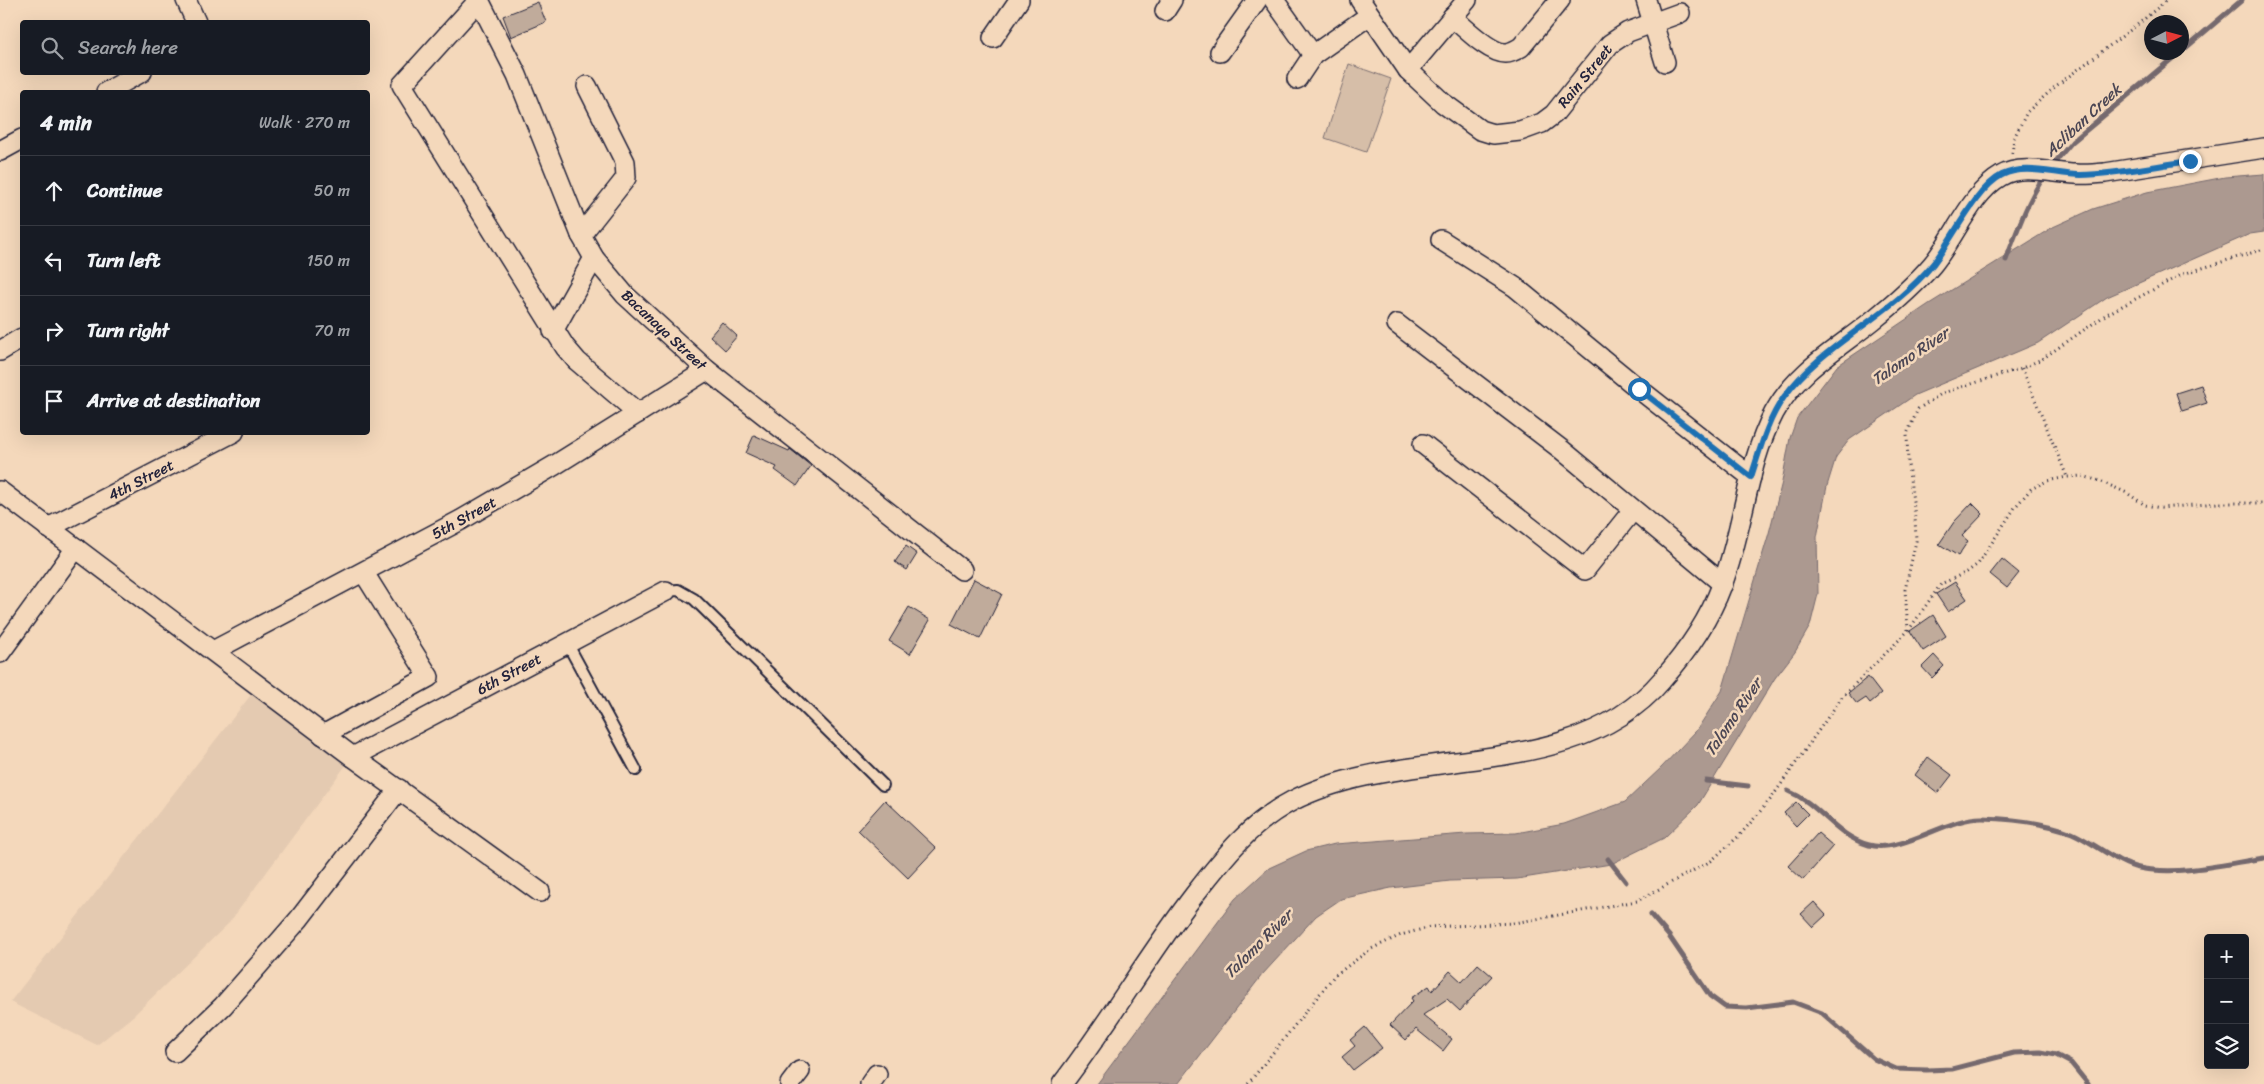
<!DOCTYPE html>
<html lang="en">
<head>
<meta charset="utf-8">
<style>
  :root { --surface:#171b24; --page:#242831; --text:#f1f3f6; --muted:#9ea1a6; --line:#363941 }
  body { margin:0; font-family:Sriracha,sans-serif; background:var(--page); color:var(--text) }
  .controls { position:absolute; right:15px; bottom:15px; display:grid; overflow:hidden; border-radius:5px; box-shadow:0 5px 20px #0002 }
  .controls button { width:45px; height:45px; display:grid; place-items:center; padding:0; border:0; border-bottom:1px solid var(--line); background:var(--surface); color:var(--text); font:25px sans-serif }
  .compass { position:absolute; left:2144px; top:15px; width:45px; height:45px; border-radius:50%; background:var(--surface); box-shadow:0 5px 20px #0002; rotate:84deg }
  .stop { position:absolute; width:15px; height:15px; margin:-11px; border:4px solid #1f6fb2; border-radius:50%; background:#fff }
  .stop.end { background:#1f6fb2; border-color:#fff; box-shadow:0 1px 5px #0008 }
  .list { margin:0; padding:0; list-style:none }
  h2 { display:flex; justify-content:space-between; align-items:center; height:65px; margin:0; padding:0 20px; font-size:21px }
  h2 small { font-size:16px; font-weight:400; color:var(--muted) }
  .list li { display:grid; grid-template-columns:32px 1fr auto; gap:15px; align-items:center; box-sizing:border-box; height:70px; padding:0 20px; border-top:1px solid var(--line) }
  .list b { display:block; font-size:19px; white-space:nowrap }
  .list em { font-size:16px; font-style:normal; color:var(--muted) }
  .icon { flex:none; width:28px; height:28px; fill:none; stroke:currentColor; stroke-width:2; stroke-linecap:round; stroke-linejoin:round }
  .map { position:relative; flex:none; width:2264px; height:1084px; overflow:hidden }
  .search { position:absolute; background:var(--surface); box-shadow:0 5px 20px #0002; left:20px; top:20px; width:350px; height:55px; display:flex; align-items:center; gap:12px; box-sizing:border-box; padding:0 18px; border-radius:5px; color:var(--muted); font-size:19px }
  .panel { position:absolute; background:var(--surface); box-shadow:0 5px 20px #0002; left:20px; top:90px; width:350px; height:345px; border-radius:5px }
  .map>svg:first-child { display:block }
</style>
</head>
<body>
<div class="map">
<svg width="2264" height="1084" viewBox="0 0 2264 1084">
  <rect width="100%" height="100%" fill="#f4d8bb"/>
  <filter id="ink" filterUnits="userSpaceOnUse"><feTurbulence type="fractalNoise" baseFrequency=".02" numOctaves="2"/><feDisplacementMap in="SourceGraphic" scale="10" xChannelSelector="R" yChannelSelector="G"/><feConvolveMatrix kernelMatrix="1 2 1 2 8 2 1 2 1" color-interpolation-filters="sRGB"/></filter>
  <g filter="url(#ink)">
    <path fill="#e4cab1" d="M 254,691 L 349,761 L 229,923 L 133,1016 L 97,1045 L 10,1002 Z"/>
    <path fill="#d6bea8" stroke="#7c7072" d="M 1349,64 L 1391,79 L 1366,152 L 1325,138 Z"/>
    <path fill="#ac9990" stroke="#75696e" d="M 2264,174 L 2264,232 L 2250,234 L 2107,297 L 2038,343 L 1915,395 L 1849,440 L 1836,457 L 1827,486 L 1817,537 L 1818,594 L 1810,626 L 1795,652 L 1775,678 L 1698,805 L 1664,838 L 1611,864 L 1517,879 L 1450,881 L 1391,888 L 1341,899 L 1316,916 L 1262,975 L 1178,1084 L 1097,1084 L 1235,899 L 1269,868 L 1306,851 L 1335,844 L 1466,834 L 1516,833 L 1564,824 L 1625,802 L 1661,768 L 1696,731 L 1722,691 L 1769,533 L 1782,482 L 1790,438 L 1797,418 L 1837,366 L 1929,304 L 2053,227 L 2093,209 L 2147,192 L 2225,177 Z"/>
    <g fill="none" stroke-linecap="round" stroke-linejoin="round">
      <g stroke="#75696e" stroke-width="5">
        <path d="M 2182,51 L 2242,0"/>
        <path d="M 2050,168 L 2072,142 L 2180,52"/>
        <path d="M 2006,260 C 2017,231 2027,201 2045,175"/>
        <path d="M 1706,781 L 1748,786"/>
        <path d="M 1788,791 C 1820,804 1835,836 1869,845 C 1902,854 1948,817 1983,818 C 2012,819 2044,822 2072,833 C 2093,842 2118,864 2139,868 C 2180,876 2224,864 2264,858"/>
        <path d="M 1608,859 L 1626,882"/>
        <path d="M 1651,915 L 1669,936 L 1710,996 L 1725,1007 L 1747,1008 L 1793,1002 L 1822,1013 L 1874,1059 L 1896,1069 L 1927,1070 L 1952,1069 L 2014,1053 L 2040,1052 L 2056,1055 L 2071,1063 L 2088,1084"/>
      </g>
    </g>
    <g fill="#c0ab9b" stroke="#22223b">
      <path d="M 538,2 L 546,22 L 511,37 L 503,16 Z"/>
      <path d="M 722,322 L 737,336 L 725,350 L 710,336 Z"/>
      <path d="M 2201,385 L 2207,403 L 2182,411 L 2176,393 Z"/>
      <path d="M 754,435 L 789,451 L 790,449 L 811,466 L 797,486 L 775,470 L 777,467 L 746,453 Z"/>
      <path d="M 1972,503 L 1983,514 L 1962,536 L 1968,541 L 1958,556 L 1939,544 L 1954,522 Z"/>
      <path d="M 906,546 L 917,554 L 907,570 L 895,562 Z"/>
      <path d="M 2002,559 L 2019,573 L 2007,588 L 1990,574 Z"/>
      <path d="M 974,579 L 1002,594 L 980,639 L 951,624 Z"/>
      <path d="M 1955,582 L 1967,599 L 1948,612 L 1936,594 Z"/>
      <path d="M 909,607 L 930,620 L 910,654 L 889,641 Z"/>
      <path d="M 1933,615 L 1946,636 L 1923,651 L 1910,631 Z"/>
      <path d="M 1934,655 L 1944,666 L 1932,678 L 1922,667 Z"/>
      <path d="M 1868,677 L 1881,694 L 1870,703 L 1866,698 L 1857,704 L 1848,693 Z"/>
      <path d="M 1928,757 L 1952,775 L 1938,793 L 1915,775 Z"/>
      <path d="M 885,800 L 936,848 L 908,878 L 858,830 Z"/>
      <path d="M 1796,802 L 1808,814 L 1796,826 L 1784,813 Z"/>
      <path d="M 1818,833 L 1833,846 L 1803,880 L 1788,866 Z"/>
      <path d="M 1814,902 L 1826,915 L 1813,927 L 1801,914 Z"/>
      <path d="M 1478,964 L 1492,976 L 1460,1011 L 1447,999 L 1423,1015 L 1452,1039 L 1443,1051 L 1416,1029 L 1406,1040 L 1390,1025 L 1413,1001 L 1411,998 L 1429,986 L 1432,991 L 1450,971 L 1462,982 Z"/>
      <path d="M 1365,1027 L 1382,1048 L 1353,1070 L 1342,1057 L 1355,1046 L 1350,1040 Z"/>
    </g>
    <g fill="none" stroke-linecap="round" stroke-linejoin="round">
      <defs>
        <g id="lane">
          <path d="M 666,591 L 678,590 L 694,599 L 883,785"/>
          <path d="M 567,643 L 636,770"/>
        </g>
        <g id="street">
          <path d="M 186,0 L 196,22"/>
          <path d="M 479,0 L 517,75 L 581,235 L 594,258 L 625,295 L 707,370 L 962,570"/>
          <path d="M 479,0 L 402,85 L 565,347 L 577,361 L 638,413"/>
          <path d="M 1274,0 L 1313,55"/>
          <path d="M 1360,0 L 1408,70 L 1443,103 L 1480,130 L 1493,134 L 1520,131 L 1542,123 L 1554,114 L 1610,44 L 1628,32 L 1680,13"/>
          <path d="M 1646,0 L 1665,62"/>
          <path d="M 1165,11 L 1172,0"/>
          <path d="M 1452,17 C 1464,27 1490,54 1506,53 C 1511,53 1516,50 1521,47 L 1560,0"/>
          <path d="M 993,38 L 1019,0"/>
          <path d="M 1220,52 L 1257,0"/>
          <path d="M 1408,70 L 1467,0"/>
          <path d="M 1297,79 L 1313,55 L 1370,15"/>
          <path d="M 106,92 L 142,72"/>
          <path d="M 0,151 L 22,139"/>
          <path d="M 581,235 L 626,178 L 625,162 L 587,86"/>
          <path d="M 1441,240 L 1515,287 L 1639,389 L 1751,477"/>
          <path d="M 1397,324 L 1562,450 L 1723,584"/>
          <path d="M 553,331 L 594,258"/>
          <path d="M 0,351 L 22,338"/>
          <path d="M 1423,444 L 1585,570 L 1633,510"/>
          <path d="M 0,491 L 353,757 L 540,892"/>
          <path d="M 48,528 L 234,432"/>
          <path d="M 213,651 L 461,520 L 555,465 L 707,370"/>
          <path d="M 0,653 L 76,548"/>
          <path d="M 323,735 L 429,677 L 364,573"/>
          <path d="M 353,757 L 666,591"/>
          <path d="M 175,1052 L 223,1006 L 299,919 L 399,789"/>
          <path d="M 790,1084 L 800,1071"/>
          <path d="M 870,1084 L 877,1074"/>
          <path d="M 1062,1084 C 1109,1023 1148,955 1195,894 C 1223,858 1251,822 1292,801 C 1407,742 1573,785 1662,680 C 1687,652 1709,620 1722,585 C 1744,529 1746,466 1774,413 C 1796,372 1837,349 1872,321 C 1893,304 1914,286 1932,265 C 1954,239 1971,193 2001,176 C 2021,164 2052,173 2075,174 C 2085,175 2095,174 2105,173 L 2264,148"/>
        </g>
      </defs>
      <use href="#lane" stroke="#22223b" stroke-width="14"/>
      <use href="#street" stroke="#22223b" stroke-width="22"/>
      <g stroke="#22223b" stroke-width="3" stroke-dasharray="1 4" stroke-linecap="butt">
        <path d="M 2012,153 L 2014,138 L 2027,112 L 2056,86 L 2137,25 L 2167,0"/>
        <path d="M 2022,368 L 2067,477"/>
        <path d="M 1908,630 L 1905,590 L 1916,541 L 1915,516 L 1908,464 L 1907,434 L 1918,409 L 1943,393 L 2022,368 L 2042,359 L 2107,314 L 2183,274 L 2264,249"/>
        <path d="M 1248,1084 L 1334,976 L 1371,949 L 1401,935 L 1430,927 L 1514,923 L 1637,901 L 1711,861 L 1740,835 L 1770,800 L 1842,697 L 1908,631 L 1941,584 L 1967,572 L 1978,564 L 2016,506 L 2031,489 L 2047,481 L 2067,477 L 2082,476 L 2100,481 L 2127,493 L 2145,505 L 2161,508 L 2217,503 L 2264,503"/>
      </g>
      <use href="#lane" stroke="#f4d8bb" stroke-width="10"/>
      <use href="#street" stroke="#f4d8bb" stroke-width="19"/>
    </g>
  </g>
  <g fill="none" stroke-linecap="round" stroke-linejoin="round" filter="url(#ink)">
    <path stroke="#1f6fb2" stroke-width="6" d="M 1639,389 L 1751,477 C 1760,450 1767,421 1784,397 C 1823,343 1890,317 1933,264 C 1952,240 1976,188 2002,175 C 2026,163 2056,175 2081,175 C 2117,174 2154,166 2190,161"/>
  </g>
  <g text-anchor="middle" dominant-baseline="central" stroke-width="5" stroke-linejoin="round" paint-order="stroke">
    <g font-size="15" fill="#22223b" stroke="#f4d8bb">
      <text transform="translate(1585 76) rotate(-51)">Rain Street</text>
      <text transform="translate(664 330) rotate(43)">Bacanaya Street</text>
      <text transform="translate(141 480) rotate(-27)">4th Street</text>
      <text transform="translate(464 518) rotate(-29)">5th Street</text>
      <text transform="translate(509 674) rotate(-28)">6th Street</text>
    </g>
    <g font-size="16" font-style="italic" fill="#4b4654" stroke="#f4d8bb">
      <text transform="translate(2083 120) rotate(-43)">Acliban Creek</text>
      <text transform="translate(1910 356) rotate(-34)">Talomo River</text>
      <text transform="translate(1733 717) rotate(-56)">Talomo River</text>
      <text transform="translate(1258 944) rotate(-45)">Talomo River</text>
    </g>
  </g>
</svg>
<div class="controls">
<button>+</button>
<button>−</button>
<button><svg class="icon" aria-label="layers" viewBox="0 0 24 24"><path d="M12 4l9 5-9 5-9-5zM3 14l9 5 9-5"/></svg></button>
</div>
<svg class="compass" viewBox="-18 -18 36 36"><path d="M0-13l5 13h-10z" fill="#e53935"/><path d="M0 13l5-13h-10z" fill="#9ea1a6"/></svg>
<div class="stop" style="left:1639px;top:389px"></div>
<div class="stop end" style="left:2190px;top:161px"></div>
<div class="search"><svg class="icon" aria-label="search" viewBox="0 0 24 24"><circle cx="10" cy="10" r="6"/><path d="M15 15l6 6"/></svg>Search here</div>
<section class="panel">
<h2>4 min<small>Walk · 270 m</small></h2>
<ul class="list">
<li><svg class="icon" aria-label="ahead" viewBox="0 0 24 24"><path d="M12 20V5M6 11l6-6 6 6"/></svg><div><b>Continue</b></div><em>50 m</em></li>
<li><svg class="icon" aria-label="left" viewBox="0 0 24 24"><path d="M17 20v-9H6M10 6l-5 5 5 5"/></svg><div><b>Turn left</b></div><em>150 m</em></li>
<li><svg class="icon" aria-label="right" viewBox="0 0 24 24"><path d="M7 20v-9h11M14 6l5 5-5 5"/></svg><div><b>Turn right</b></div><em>70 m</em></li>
<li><svg class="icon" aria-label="arrive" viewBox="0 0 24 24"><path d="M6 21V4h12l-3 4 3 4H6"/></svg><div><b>Arrive at destination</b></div></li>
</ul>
</section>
</div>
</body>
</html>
